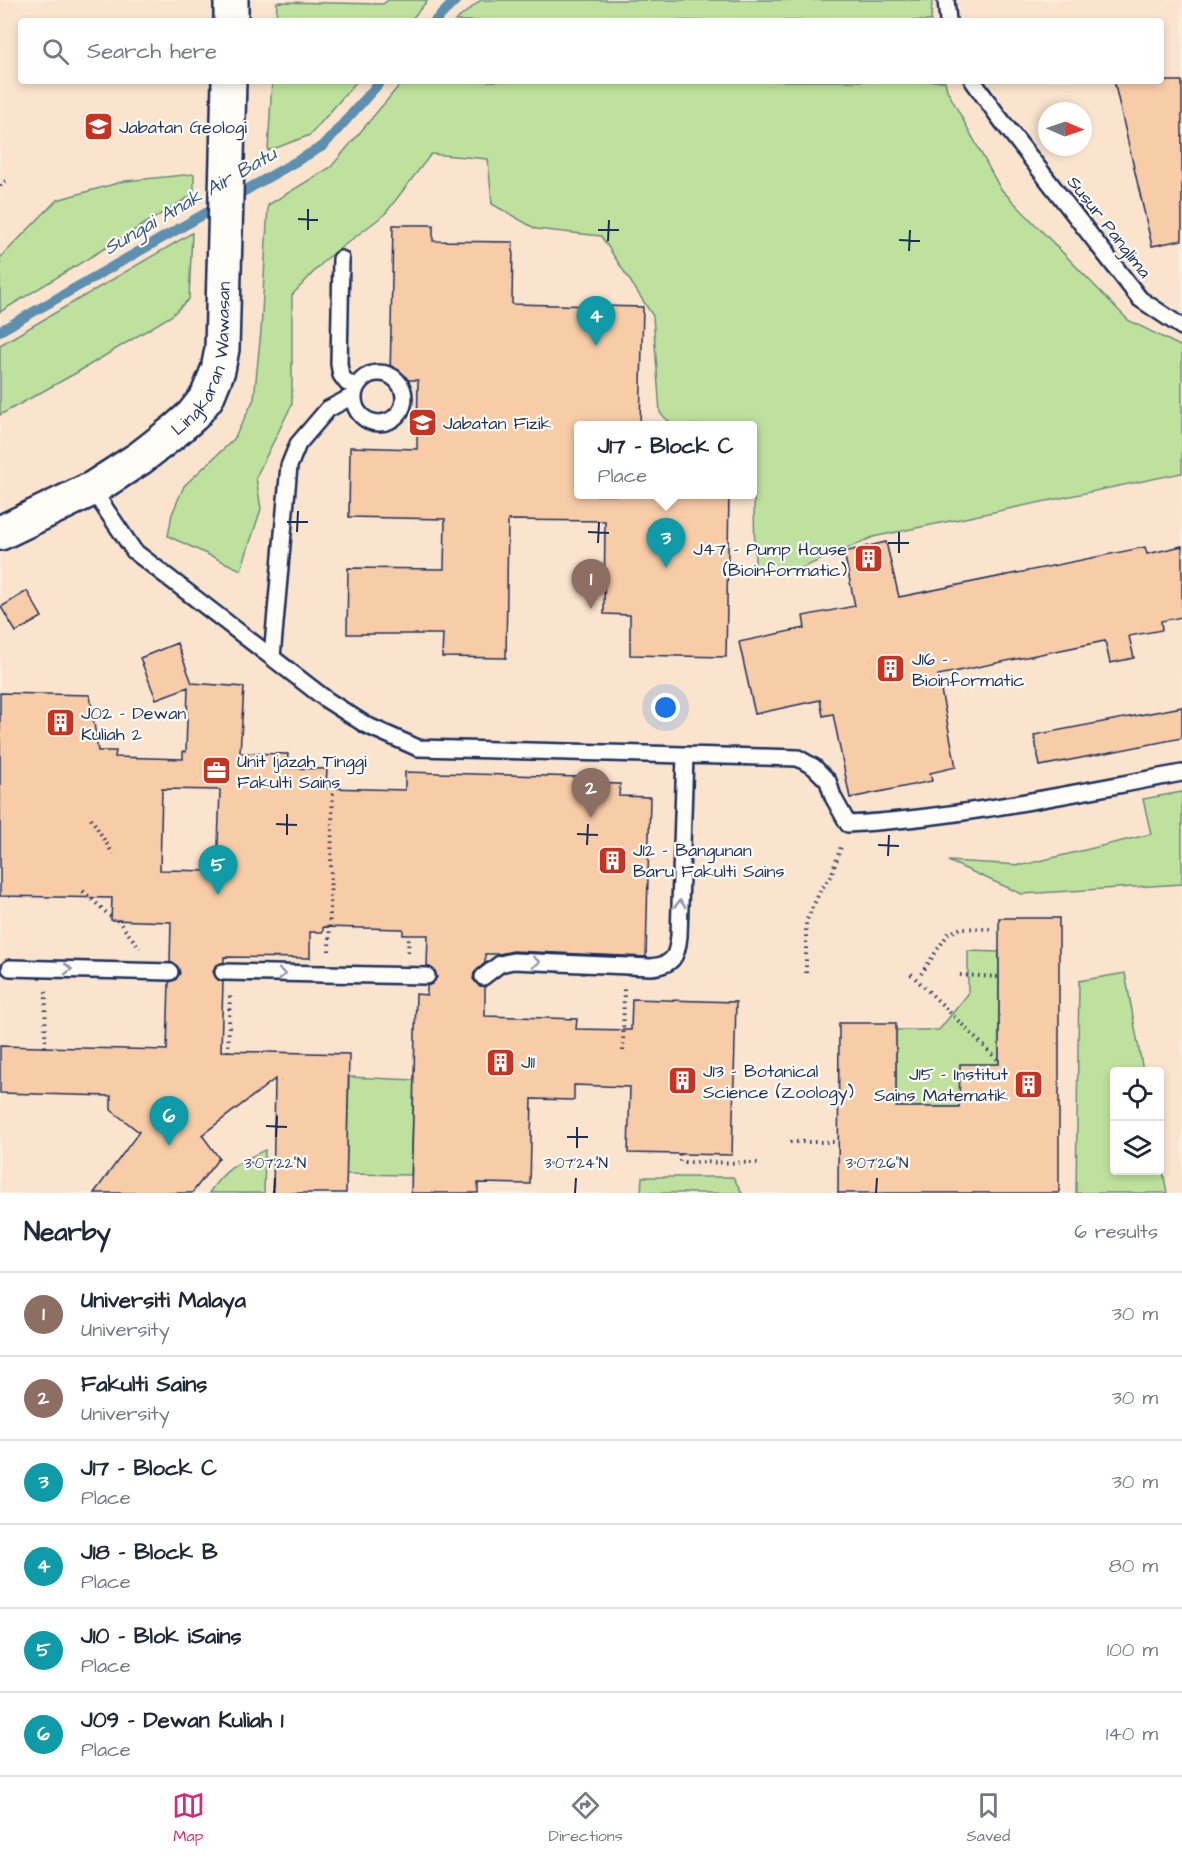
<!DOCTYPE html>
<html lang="en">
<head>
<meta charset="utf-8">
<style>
  :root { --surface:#fff; --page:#f2f2f3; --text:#1f2937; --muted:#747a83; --line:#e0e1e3; --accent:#db2777 }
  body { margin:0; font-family:"Architects Daughter",sans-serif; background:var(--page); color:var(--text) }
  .controls { position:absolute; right:18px; bottom:18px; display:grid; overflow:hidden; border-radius:6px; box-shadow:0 3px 9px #0003 }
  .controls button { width:54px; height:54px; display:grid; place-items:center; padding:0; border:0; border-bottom:2px solid var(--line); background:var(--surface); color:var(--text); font:30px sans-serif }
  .compass { position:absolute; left:1038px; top:102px; width:54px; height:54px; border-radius:50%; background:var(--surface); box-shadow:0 3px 9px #0003; rotate:92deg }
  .you { position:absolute; left:666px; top:708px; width:21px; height:21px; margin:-15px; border:4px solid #fff; border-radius:50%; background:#1a73e8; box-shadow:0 0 0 9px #1a73e833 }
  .badge { display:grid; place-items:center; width:39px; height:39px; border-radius:50%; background:var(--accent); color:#fff; font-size:20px; font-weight:700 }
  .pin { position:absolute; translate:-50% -50px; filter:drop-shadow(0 2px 3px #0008) }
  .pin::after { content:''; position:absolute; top:32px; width:21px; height:18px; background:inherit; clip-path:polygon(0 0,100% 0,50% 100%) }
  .popup { position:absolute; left:574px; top:421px; width:183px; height:78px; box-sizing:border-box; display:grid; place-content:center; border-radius:6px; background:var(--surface); filter:drop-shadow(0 2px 4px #0005); font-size:20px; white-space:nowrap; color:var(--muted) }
  .popup b { font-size:22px; color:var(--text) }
  .popup::after { content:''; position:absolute; left:50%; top:100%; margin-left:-12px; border:12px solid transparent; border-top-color:var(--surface) }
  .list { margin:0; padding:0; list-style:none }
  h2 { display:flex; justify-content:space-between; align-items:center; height:78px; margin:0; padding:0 24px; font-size:26px }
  h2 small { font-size:20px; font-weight:400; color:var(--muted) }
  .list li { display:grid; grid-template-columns:39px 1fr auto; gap:18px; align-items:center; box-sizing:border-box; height:84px; padding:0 24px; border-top:2px solid var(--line) }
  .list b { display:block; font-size:22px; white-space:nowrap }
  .list p { margin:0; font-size:20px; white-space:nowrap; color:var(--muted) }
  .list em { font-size:20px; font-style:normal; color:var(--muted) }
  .icon { flex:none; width:33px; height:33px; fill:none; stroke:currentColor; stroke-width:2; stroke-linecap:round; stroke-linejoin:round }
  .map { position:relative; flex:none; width:1182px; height:1193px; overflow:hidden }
  .search { position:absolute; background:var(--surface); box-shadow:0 3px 9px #0003; left:18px; right:18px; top:18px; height:66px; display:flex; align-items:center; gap:15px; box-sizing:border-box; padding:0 21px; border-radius:6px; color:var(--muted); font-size:22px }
  .sheet { height:582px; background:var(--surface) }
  nav { display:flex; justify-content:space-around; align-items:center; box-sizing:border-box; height:84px; border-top:2px solid var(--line); background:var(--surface); font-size:16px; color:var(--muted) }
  nav a { display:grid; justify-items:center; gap:3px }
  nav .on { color:var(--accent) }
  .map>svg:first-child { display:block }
</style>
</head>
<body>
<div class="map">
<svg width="1182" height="1193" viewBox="0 0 1182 1193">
  <rect width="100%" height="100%" fill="#fceedf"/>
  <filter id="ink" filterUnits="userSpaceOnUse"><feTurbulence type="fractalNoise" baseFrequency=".0167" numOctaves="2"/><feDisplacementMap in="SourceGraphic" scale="12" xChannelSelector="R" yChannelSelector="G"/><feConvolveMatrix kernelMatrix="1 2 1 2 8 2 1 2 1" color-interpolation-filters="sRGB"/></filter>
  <g filter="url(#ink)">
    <path fill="#fbe4ce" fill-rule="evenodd" d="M 0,0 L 1182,0 L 1182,1193 L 0,1193 ZM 21,21 L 1161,21 L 1161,81 L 21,81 ZM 1047,111 L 1083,111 L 1083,147 L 1047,147 ZM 579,426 L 753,426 L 753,494 L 579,494 ZM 1114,1072 L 1160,1072 L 1160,1170 L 1114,1170 Z"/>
    <g fill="#bee29d" stroke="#6c887e" stroke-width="1.5">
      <path d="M 388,0 L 428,0 L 410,21 L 276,21 L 277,2 L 383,4 Z"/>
      <path d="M 481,0 L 932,0 L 931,21 L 455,21 Z"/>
      <path d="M 272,81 L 357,81 L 310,135 L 268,151 Z"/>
      <path d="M 403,81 L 945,81 L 947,90 L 1000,188 L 1128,320 L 1182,347 L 1182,473 L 873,537 L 797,570 L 755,569 L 753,426 L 673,425 L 660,413 L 653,316 L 601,236 L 536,229 L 492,204 L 488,159 L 431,154 L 385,214 L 325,260 L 292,295 L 292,404 L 256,477 L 261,509 L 241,570 L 168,536 L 172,514 L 184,486 L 234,439 L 254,399 L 261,331 L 268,205 L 331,167 Z"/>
      <path d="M 194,174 L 194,194 L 0,312 L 0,258 L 57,200 L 125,181 Z"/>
      <path d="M 192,233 L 189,299 L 171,316 L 76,373 L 0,415 L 0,345 Z"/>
      <path d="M 1182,792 L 1182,884 L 1022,894 L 948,861 L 1023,865 L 1151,834 L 1143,799 Z"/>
      <path d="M 968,951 L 999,952 L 999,1107 L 896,1107 L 896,1030 L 939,1030 L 968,994 Z"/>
      <path d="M 1125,973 L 1143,1071 L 1114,1072 L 1114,1170 L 1160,1170 L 1160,1155 L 1167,1193 L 1076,1193 L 1079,981 Z"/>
      <path d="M 349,1077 L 414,1080 L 411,1175 L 346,1174 Z"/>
      <path d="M 265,1150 L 264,1193 L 209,1193 C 225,1168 239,1162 265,1150 Z"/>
      <path d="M 642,1177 L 733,1177 L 742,1193 L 641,1193 Z"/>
    </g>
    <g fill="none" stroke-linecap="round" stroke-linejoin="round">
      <g stroke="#5b8fb0" stroke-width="10">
        <path d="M 435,21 L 456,0"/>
        <path d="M 0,331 L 323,146 L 381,81"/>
      </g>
    </g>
    <g fill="#f9cca8" stroke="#1b2f5e" stroke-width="1.5" fill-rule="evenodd">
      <path d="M 1114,81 L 1182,81 L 1182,240 L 1152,246 Z"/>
      <path d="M 393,225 L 433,225 L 433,241 L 513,242 L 512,304 L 643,307 L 640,426 L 579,426 L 579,495 L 729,495 L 726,657 L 630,655 L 630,615 L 604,614 L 605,521 L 508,520 L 506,658 L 442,657 L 443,634 L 347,634 L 348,568 L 444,569 L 445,519 L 349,517 L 350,447 L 417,449 L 418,380 L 390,380 Z"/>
      <path d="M 886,542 L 899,597 L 1145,547 L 1147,554 L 1182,546 L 1182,617 L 1161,621 L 1162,630 L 1129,636 L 1134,658 L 1110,663 L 1105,641 L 938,675 L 956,767 L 930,773 L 932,781 L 850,798 L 833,714 L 823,716 L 820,700 L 755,714 L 739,642 L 805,628 L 803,616 L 855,606 L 844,552 Z"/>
      <path d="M 27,591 L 42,617 L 16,632 L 1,607 Z"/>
      <path d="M 177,643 L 192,683 L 244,687 L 240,753 L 288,754 L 287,768 L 327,769 L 326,788 L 405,790 L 405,772 L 581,777 L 581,783 L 620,784 L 619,796 L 650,797 L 646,957 L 513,951 L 499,954 L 485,954 L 485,963 L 474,973 L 473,979 L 479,986 L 485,986 L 485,1016 L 577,1019 L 576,1029 L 631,1030 L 632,999 L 736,1002 L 732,1155 L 628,1153 L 630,1087 L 574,1085 L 574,1100 L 532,1099 L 530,1184 L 478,1183 L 478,1193 L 411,1193 L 416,994 L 427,995 L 427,986 L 432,984 L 437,977 L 435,971 L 427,966 L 428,935 L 403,935 L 403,929 L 323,927 L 323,932 L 310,932 L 310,958 L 224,957 L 224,962 L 215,966 L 213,972 L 218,980 L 223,982 L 221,1051 L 349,1054 L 346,1193 L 273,1193 L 275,1079 L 202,1135 L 219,1158 L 192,1193 L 94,1193 L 139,1132 L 111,1110 L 111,1096 L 0,1093 L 0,1046 L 167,1050 L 169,982 L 175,980 L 180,973 L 178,967 L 170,962 L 171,922 L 111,920 L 112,898 L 0,896 L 0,693 L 90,695 L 98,751 L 116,751 L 115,757 L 183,759 L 183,751 L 186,752 L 188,687 L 156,699 L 140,658 ZM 162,789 L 220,790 L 217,871 L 160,870 Z"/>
      <path d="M 1182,707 L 1182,738 L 1040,766 L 1034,735 Z"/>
      <path d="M 999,918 L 1059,918 L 1059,1193 L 838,1193 L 839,1023 L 896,1023 L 896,1107 L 959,1107 L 960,1064 L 999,1064 Z"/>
    </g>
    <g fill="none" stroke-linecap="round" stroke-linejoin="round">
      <defs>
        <g id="service">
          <path d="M 946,0 L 948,21"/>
          <path d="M 973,81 L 998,116 L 1140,299 L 1182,327"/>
          <path d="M 341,259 L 339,364 L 341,375 L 347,383 L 357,385"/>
          <circle cx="379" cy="398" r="25"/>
          <path d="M 92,489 L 134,551 L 327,700 L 366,725 L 418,748 L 798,758 L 814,767 L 828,781 L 833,797 L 848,824 C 960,818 1072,793 1182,773"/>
          <path d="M 272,657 L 289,466 L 298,444 L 328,409 L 353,396"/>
          <path d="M 10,968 L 170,972"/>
          <path d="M 223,972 L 427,976"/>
          <path d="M 483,977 L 500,964 L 513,961 L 651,967 C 673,965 677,957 679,936 L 685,755"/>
        </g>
        <g id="tertiary">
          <path d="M 231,21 L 231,0"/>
          <path id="s1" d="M 0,533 L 92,489 L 140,458 L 176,430 L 193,415 L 207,397 L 218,370 L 222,349 L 229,81"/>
        </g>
      </defs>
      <use href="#service" stroke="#1b2f5e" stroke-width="20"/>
      <use href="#tertiary" stroke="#1b2f5e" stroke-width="38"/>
      <g stroke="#1b2f5e" stroke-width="4" stroke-dasharray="1.5 4.5" stroke-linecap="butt">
        <path d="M 0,186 L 9,178"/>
        <path d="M 91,818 L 113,854"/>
        <path d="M 83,891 L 111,917"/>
        <path d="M 117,920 L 140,948"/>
        <path d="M 329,951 L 333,784"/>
        <path d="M 408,952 L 409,935"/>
        <path d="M 806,973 L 806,922 L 820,891 L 831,876 L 841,847"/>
        <path d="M 911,974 L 999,1061"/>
        <path d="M 921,974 L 948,934 L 961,928 L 990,929"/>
        <path d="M 960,975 L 999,977"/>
        <path d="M 45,1047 L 46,991"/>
        <path d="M 623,1051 L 624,989"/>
        <path d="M 228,1052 L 230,994"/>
        <path d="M 790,1142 L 839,1142"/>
        <path d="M 680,1154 L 680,1162 L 760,1163"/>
      </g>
      <use href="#service" stroke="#fdfcf7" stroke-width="15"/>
      <use href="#tertiary" stroke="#fdfcf7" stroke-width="33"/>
    </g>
    <defs><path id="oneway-chevron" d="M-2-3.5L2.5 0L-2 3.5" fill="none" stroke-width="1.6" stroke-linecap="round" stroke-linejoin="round" transform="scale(1.5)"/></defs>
    <g stroke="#8c96aa">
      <use href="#oneway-chevron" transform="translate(680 904) rotate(-89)"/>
      <use href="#oneway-chevron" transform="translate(536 962) rotate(2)"/>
      <use href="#oneway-chevron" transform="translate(68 969) rotate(1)"/>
      <use href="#oneway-chevron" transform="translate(282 974) rotate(1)"/>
    </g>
  </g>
  <path fill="none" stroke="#1b2f5e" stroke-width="2" d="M 298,219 L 318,220M 308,230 L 308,209M 598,230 L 619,230M 899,240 L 920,241M 608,241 L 609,220M 909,251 L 910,230M 287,522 L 308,522M 297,532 L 298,511M 588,532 L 609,533M 598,543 L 599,522M 888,543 L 909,543M 899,553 L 899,532M 276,824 L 297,825M 577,834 L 598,835M 287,835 L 287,814M 587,845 L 588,824M 878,845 L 899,846M 888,856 L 889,835M 266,1126 L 287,1127M 276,1137 L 277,1116M 567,1137 L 588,1137M 577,1148 L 577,1127M 274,1193 L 275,1178M 575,1193 L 576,1178M 876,1193 L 877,1178"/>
  <defs>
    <symbol id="university-square" viewBox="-11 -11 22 22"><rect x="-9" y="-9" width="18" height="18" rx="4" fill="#c8321e" stroke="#fdfcf7"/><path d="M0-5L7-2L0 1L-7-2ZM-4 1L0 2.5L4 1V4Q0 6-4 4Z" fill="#fff"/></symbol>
    <symbol id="building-square" viewBox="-11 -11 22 22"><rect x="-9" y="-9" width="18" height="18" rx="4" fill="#c8321e" stroke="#fdfcf7"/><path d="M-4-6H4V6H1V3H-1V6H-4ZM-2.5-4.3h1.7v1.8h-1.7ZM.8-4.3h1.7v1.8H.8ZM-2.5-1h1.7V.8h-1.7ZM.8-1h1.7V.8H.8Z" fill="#fff"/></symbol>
    <symbol id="office-square" viewBox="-11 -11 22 22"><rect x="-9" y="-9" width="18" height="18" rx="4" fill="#c8321e" stroke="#fdfcf7"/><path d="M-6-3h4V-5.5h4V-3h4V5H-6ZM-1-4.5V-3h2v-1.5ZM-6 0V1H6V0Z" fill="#fff"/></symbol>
  </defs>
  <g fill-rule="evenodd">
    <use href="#university-square" x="82" y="110" width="33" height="33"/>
    <use href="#university-square" x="406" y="406" width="33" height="33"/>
    <use href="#building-square" x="852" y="542" width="33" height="33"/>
    <use href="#building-square" x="874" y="652" width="33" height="33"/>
    <use href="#building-square" x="44" y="706" width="33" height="33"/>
    <use href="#office-square" x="200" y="754" width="33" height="33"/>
    <use href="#building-square" x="596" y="844" width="33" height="33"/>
    <use href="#building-square" x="484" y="1046" width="33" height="33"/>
    <use href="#building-square" x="666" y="1064" width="33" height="33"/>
    <use href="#building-square" x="1012" y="1068" width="33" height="33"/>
  </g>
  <g text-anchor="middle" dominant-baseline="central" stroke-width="4.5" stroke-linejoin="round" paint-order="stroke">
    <g font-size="18" fill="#1b2f5e" stroke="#fdfcf7" text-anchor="start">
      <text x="119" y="127">Jabatan Geologi</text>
      <text x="443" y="423">Jabatan Fizik</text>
      <text x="847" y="549" text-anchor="end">J47 - Pump House<tspan x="847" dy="21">(Bioinformatic)</tspan></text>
      <text x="912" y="659">J16 -<tspan x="912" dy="21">Bioinformatic</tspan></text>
      <text x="81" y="713">J02 - Dewan<tspan x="81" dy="21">Kuliah 2</tspan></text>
      <text x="237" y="761">Unit Ijazah Tinggi<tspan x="237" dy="21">Fakulti Sains</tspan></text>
      <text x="633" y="850">J12 - Bangunan<tspan x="633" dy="21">Baru Fakulti Sains</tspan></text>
      <text x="521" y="1062">J11</text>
      <text x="703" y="1071">J13 - Botanical<tspan x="703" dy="21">Science (Zoology)</tspan></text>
      <text x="1008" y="1074" text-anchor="end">J15 - Institut<tspan x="1008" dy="21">Sains Matematik</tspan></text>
    </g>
    <g font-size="18" fill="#1b2f5e" stroke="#fdfcf7">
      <text transform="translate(1109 227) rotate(52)">Susur Panglima</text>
      <text stroke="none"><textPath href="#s1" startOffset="285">Lingkaran Wawasan</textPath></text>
    </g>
    <g font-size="20" font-style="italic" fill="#365780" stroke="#fdfcf7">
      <text transform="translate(190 201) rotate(-30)">Sungai Anak Air Batu</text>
    </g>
  </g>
  <g font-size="15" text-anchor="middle" fill="#1b2f5e" stroke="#fdfcf7" stroke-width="4.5" stroke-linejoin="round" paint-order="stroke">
    <text x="275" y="1168">3°07'22"N</text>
    <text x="576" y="1168">3°07'24"N</text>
    <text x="877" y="1168">3°07'26"N</text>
  </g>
</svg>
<div class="controls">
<button><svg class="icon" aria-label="locate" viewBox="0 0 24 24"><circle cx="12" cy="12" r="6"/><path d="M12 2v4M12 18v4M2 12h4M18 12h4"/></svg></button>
<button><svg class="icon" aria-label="layers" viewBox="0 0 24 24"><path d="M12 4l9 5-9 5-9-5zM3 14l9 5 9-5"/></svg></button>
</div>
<svg class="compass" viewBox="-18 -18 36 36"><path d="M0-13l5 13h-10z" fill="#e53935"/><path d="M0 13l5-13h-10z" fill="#747a83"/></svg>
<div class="you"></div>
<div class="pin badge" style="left:591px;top:609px;background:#8d6e63">1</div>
<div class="pin badge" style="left:591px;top:818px;background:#8d6e63">2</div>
<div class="pin badge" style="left:666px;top:568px;background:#0f9aa8">3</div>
<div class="popup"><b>J17 - Block C</b>Place</div>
<div class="pin badge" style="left:596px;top:346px;background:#0f9aa8">4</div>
<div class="pin badge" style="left:218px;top:895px;background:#0f9aa8">5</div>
<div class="pin badge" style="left:169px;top:1146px;background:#0f9aa8">6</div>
<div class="search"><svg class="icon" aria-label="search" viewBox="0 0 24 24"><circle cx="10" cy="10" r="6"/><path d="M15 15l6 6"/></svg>Search here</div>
</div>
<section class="sheet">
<h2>Nearby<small>6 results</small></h2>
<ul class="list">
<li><span class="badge" style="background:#8d6e63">1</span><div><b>Universiti Malaya</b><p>University</p></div><em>30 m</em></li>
<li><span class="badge" style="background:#8d6e63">2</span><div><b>Fakulti Sains</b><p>University</p></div><em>30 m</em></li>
<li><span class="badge" style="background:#0f9aa8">3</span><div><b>J17 - Block C</b><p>Place</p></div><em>30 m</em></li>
<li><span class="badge" style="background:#0f9aa8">4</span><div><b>J18 - Block B</b><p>Place</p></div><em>80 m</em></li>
<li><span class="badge" style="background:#0f9aa8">5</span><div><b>J10 - Blok iSains</b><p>Place</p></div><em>100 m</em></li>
<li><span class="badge" style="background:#0f9aa8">6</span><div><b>J09 - Dewan Kuliah 1</b><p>Place</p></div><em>140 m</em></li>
</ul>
</section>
<nav>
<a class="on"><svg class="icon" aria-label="map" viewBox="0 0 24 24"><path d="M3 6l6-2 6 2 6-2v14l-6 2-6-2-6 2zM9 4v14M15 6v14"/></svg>Map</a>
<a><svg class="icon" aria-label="directions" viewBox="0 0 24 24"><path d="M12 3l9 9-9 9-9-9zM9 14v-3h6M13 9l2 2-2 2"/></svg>Directions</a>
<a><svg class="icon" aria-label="saved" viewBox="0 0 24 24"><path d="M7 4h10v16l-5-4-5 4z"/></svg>Saved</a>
</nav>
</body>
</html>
